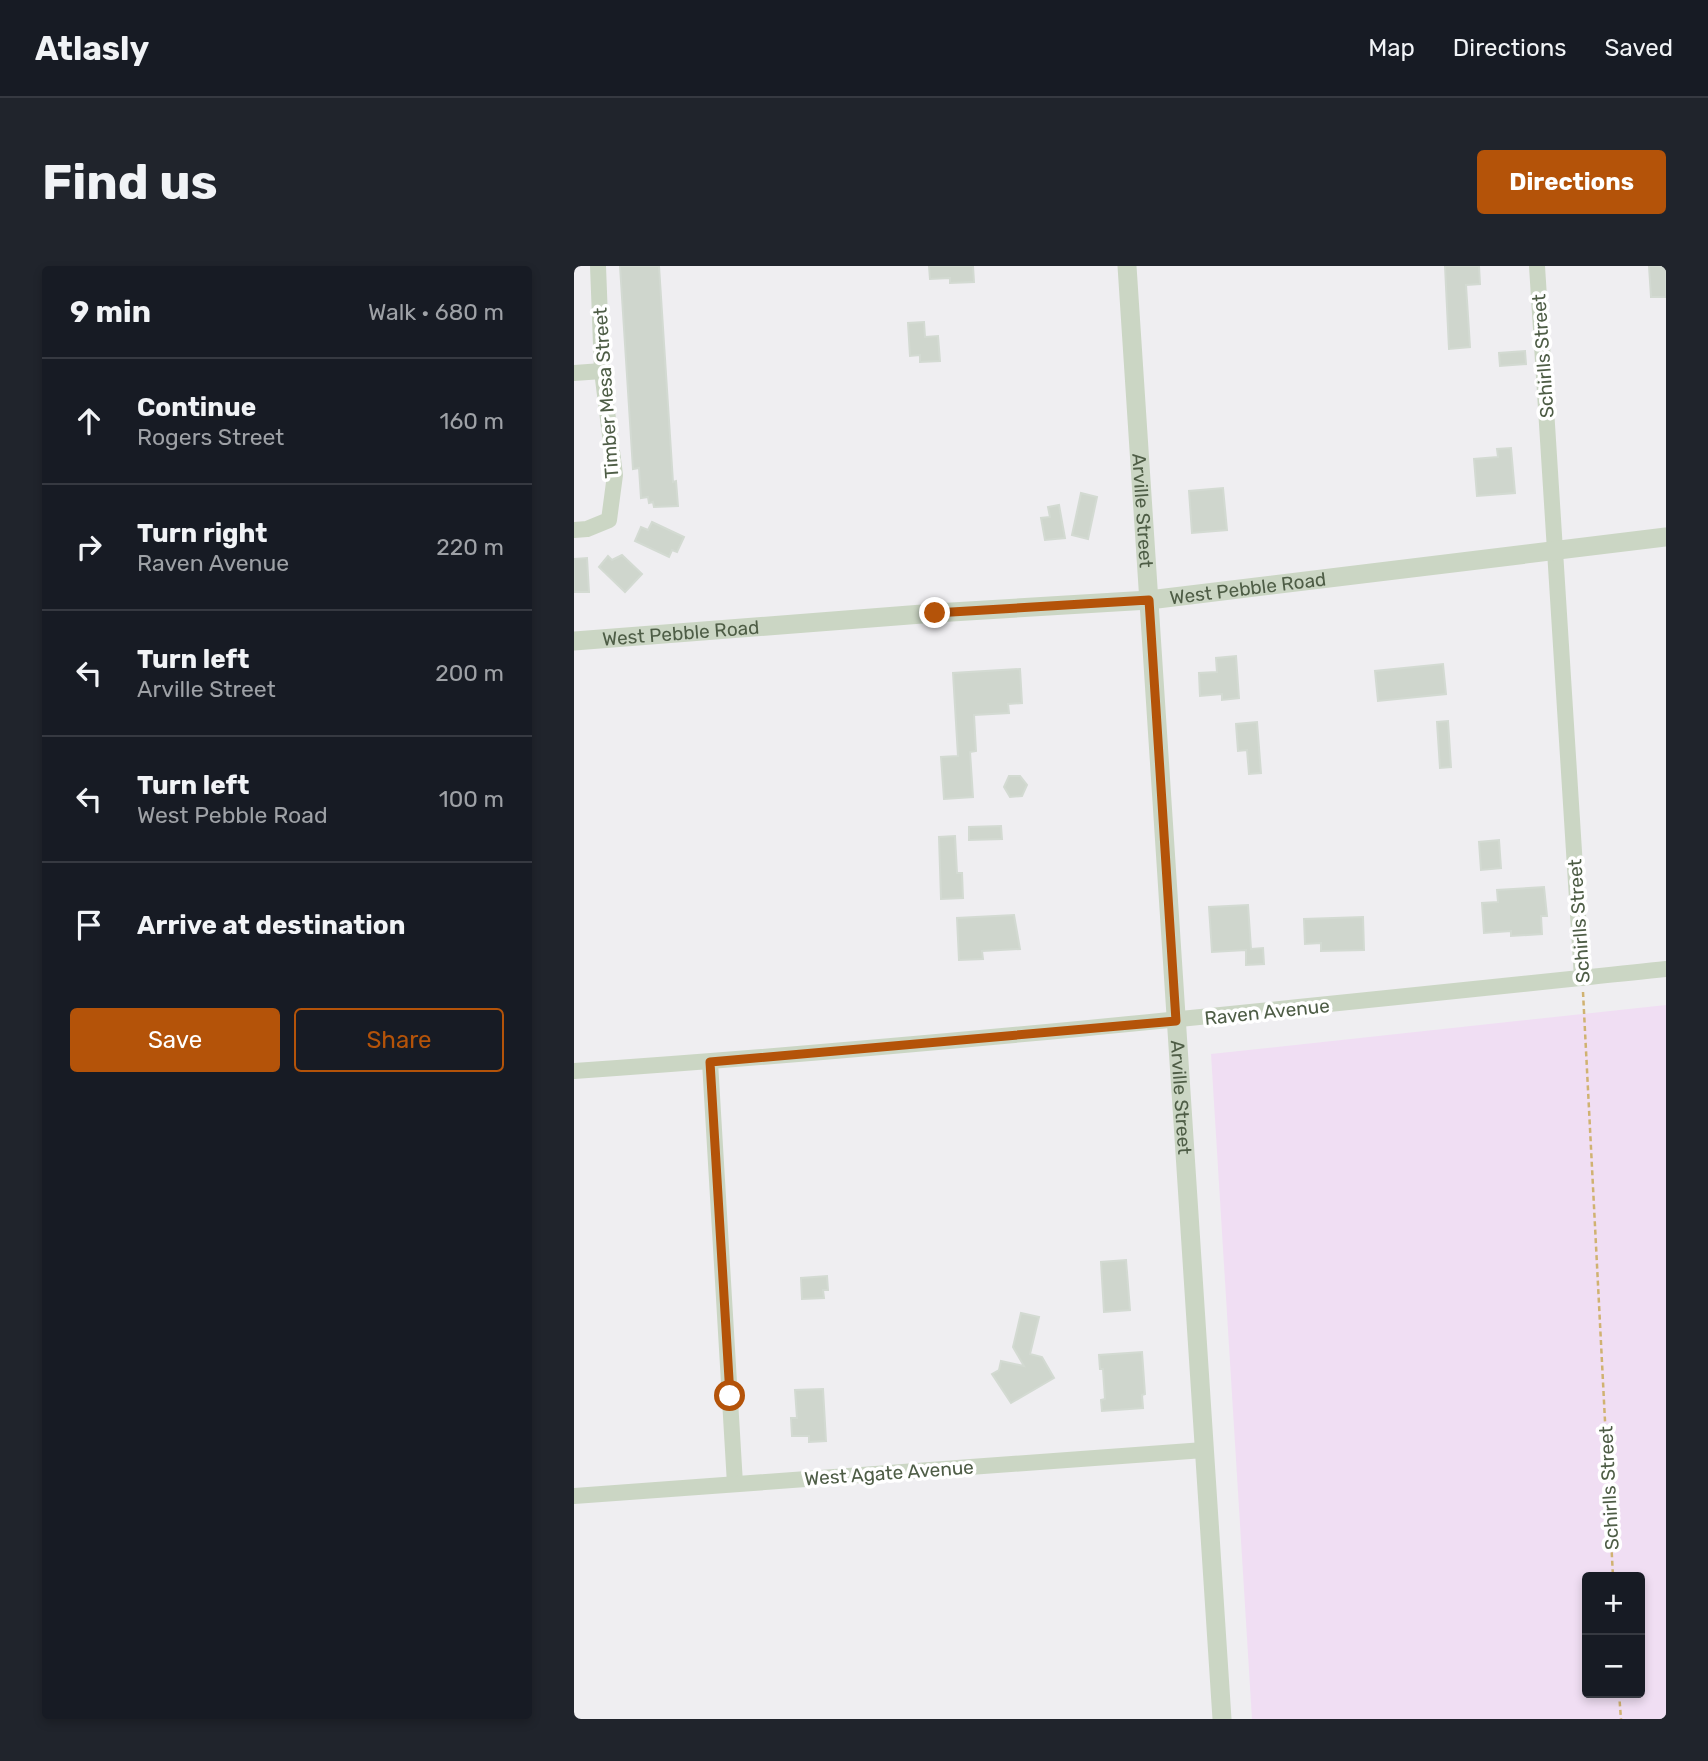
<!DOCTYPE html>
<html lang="en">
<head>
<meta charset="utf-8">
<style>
  :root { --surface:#171b24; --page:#20242c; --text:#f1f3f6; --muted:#9ea1a6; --line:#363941; --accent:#b45309 }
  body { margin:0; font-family:Rubik,sans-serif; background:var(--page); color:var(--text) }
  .controls { position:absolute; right:21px; bottom:21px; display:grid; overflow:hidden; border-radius:7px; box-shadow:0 4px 10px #0003 }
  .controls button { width:63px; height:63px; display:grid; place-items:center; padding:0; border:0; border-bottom:2px solid var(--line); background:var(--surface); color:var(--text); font:35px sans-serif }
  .stop { position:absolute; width:21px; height:21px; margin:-16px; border:5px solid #b45309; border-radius:50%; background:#fff }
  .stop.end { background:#b45309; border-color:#fff; box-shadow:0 2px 7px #0008 }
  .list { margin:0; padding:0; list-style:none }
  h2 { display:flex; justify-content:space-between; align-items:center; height:91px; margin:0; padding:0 28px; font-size:30px }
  h2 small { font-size:23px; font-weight:400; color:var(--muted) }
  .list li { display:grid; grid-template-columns:46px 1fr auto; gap:21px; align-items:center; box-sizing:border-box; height:126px; padding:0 28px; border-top:2px solid var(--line) }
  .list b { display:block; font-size:26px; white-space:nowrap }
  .list p { margin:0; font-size:23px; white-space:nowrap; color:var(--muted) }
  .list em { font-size:23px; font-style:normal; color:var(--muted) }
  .actions { display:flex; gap:14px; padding:21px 28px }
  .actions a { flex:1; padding:16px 0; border:2px solid var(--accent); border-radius:7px; text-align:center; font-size:24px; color:var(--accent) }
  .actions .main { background:var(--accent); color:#fff }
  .icon { flex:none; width:38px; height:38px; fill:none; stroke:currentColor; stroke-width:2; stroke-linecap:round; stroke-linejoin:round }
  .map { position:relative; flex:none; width:1092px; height:1453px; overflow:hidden; border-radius:7px }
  header { display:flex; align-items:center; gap:42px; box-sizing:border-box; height:98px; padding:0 35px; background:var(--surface); border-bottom:2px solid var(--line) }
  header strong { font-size:33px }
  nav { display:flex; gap:38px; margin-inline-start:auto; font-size:24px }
  .intro { display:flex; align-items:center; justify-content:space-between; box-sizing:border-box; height:168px; padding:0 42px }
  h1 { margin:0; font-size:49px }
  .button { padding:18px 32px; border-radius:7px; background:var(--accent); color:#fff; font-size:24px; font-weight:700 }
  main { display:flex; gap:42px; padding:0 42px }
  aside { flex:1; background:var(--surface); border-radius:7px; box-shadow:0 4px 10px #0003 }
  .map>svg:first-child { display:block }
</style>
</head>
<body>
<header>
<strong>Atlasly</strong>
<nav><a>Map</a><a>Directions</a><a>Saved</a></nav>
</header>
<div class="intro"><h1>Find us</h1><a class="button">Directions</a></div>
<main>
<aside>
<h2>9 min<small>Walk · 680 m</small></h2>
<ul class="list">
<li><svg class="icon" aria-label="ahead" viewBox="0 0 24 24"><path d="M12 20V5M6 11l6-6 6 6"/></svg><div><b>Continue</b><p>Rogers Street</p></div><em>160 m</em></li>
<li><svg class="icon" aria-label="right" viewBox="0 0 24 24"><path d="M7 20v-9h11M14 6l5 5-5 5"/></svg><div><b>Turn right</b><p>Raven Avenue</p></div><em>220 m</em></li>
<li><svg class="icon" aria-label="left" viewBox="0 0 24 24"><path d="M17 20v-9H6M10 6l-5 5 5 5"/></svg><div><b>Turn left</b><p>Arville Street</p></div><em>200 m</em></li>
<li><svg class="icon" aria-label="left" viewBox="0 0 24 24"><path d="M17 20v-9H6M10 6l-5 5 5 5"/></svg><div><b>Turn left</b><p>West Pebble Road</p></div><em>100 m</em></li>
<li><svg class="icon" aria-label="arrive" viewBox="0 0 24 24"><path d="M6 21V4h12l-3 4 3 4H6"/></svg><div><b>Arrive at destination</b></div></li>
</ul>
<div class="actions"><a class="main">Save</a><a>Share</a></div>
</aside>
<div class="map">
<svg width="1092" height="1453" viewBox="0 0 1092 1453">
  <rect width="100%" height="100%" fill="#efeef1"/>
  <path fill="#f0def3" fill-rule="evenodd" d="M 1092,739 L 1092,1453 L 678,1453 L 637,788 ZM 1013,1311 L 1066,1311 L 1066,1427 L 1013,1427 Z"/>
  <g fill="#cfd6cd" stroke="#d3dad2" stroke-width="2">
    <path d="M 46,0 L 85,0 L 99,216 L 102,215 L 104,240 L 80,241 L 79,236 L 75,237 L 74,231 L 67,232 L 65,202 L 59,203 Z"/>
    <path d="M 355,0 L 399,0 L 400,16 L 376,17 L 376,12 L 356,13 Z"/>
    <path d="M 871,0 L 905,0 L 906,18 L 892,19 L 896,81 L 875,83 Z"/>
    <path d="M 1075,0 L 1092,0 L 1092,31 L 1077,31 Z"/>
    <path d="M 350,56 L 351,71 L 364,70 L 366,95 L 346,96 L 346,89 L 336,90 L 334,57 Z"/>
    <path d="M 951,85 L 952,98 L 926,100 L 925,87 Z"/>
    <path d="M 937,182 L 941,227 L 903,230 L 900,193 L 924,191 L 923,183 Z"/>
    <path d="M 649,222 L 653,264 L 618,267 L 615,225 Z"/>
    <path d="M 507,227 L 523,231 L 514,273 L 498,269 Z"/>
    <path d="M 485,239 L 491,272 L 471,274 L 467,252 L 476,251 L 474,241 Z"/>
    <path d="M 78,256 L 110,271 L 103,286 L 98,284 L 95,291 L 61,275 L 67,261 L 74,264 Z"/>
    <path d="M 48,289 L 68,308 L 51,326 L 25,301 L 34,290 L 38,294 Z"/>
    <path d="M 13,292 L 15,326 L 0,326 L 0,293 Z"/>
    <path d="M 662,390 L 665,432 L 648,434 L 648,428 L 626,430 L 625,407 L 643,406 L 642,392 Z"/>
    <path d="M 869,398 L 872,428 L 804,435 L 801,405 Z"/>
    <path d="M 446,403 L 448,437 L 434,438 L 435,447 L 400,449 L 402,485 L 396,486 L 399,531 L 370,533 L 367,491 L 384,490 L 379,407 Z"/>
    <path d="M 874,455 L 877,501 L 866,502 L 863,456 Z"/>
    <path d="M 683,456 L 687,507 L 675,508 L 673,484 L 664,485 L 662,458 Z"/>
    <path d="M 435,510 L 446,510 L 453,519 L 448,530 L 436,531 L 430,521 Z"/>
    <path d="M 427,560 L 428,573 L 395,574 L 395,561 Z"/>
    <path d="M 381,570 L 383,607 L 388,607 L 389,632 L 367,633 L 365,571 Z"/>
    <path d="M 925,574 L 927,602 L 907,604 L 905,576 Z"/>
    <path d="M 970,621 L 973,650 L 967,650 L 968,668 L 937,670 L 937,665 L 910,667 L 908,637 L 924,636 L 923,624 Z"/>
    <path d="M 674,639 L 677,683 L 689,682 L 690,698 L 672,699 L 672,684 L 638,686 L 635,641 Z"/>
    <path d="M 440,649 L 446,683 L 408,685 L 409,693 L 385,694 L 383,652 Z"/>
    <path d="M 789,651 L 790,684 L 747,685 L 747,677 L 731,678 L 730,653 Z"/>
    <path d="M 552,994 L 556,1044 L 530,1046 L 527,996 Z"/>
    <path d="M 253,1010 L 254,1024 L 249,1024 L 250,1032 L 228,1033 L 227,1012 Z"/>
    <path d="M 447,1047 L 465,1051 L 456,1088 L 468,1091 L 480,1112 L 437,1137 L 418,1108 L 425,1104 L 427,1095 L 450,1100 L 439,1081 Z"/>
    <path d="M 568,1086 L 571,1128 L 568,1129 L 569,1142 L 528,1145 L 527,1134 L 531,1133 L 529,1103 L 526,1103 L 525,1089 Z"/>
    <path d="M 249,1123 L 252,1175 L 235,1176 L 235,1170 L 218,1170 L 217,1152 L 223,1152 L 221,1124 Z"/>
  </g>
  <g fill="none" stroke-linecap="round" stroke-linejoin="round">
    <g stroke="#d0b271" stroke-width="2.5" stroke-dasharray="5 3.5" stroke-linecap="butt">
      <path d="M 1009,726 L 1039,1311"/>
      <path d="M 1045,1427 L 1047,1453"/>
    </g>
    <g stroke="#cbd6c4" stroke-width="16">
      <path d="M 963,0 L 1008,712"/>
      <path d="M 0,107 L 28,105"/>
      <path d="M 0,264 L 13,263 L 35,254 L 41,209 L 28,105 L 24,0"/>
      <path d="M 136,796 L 161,1218"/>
      <path d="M 0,805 C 365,780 728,741 1092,703"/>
      <path d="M 0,1230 L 630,1184"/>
    </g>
    <g stroke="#cbd6c4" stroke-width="19">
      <path id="s1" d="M 553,0 L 648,1453"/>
      <path id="s2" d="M 0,375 L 361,347 L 575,334 L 1092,271"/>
    </g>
  </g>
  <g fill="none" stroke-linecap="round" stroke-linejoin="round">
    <path stroke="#b45309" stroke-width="9" d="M 156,1130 L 136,796 L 602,755 L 575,334 L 361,347"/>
  </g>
  <g text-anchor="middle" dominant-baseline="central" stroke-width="7" stroke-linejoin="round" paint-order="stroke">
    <g font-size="19" fill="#4e5d46" stroke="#fff">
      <text transform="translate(969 90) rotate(-94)">Schirlls Street</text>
      <text transform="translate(32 127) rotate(-94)">Timber Mesa Street</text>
      <text stroke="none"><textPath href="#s1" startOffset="245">Arville Street</textPath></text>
      <text stroke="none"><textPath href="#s2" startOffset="676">West Pebble Road</textPath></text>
      <text stroke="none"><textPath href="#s2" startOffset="107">West Pebble Road</textPath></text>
      <text transform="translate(1005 655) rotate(-94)">Schirlls Street</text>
      <text transform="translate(693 746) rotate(-6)">Raven Avenue</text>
      <text stroke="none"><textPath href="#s1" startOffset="833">Arville Street</textPath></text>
      <text transform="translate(315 1207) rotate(-4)">West Agate Avenue</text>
      <text transform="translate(1035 1222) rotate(-93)">Schirlls Street</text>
    </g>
  </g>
</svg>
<div class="controls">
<button>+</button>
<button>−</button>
</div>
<div class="stop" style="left:156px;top:1130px"></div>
<div class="stop end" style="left:361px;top:347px"></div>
</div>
</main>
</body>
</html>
